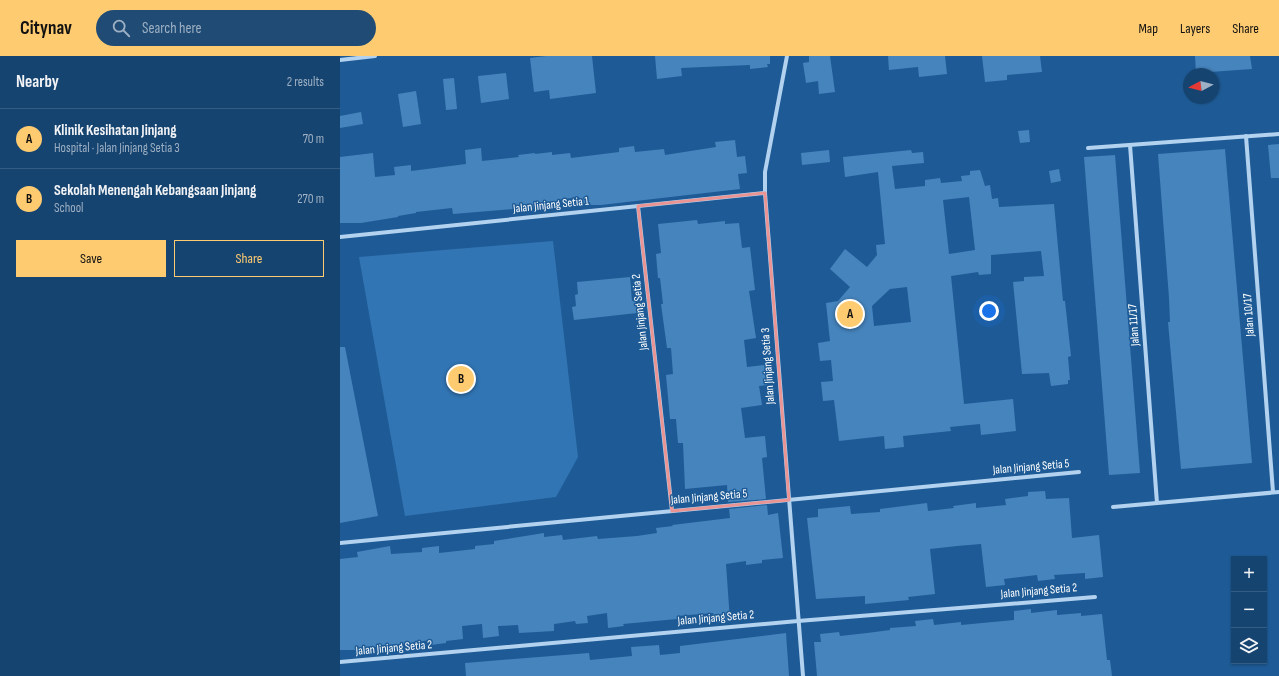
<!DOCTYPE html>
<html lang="en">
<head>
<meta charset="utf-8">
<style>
  :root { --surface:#164470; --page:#1f4b75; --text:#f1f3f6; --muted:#9eb0c3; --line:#355c83; --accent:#fecb71 }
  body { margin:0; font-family:"Sofia Sans Condensed",sans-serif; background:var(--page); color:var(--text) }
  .controls { position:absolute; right:12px; bottom:12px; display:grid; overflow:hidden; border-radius:0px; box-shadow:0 1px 3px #0004 }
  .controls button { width:36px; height:36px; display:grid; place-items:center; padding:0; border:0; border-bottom:1px solid var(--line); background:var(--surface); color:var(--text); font:20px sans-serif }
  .compass { position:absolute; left:843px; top:12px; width:36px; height:36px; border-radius:50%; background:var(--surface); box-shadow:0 1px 3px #0004; rotate:263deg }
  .you { position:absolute; left:649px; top:255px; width:14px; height:14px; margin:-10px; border:3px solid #fff; border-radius:50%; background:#1a73e8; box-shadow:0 0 0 6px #1a73e833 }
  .badge { display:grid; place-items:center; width:26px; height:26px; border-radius:50%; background:var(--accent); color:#111; font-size:13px; font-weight:700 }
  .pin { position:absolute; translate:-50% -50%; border:2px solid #fff; box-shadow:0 1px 4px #0006 }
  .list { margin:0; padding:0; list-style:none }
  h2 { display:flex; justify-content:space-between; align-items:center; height:52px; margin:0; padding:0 16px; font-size:17px }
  h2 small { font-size:13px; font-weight:400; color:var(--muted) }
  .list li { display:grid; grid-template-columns:26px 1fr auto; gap:12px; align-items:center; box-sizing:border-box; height:60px; padding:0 16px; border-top:1px solid var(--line) }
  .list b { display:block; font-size:15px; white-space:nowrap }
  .list p { margin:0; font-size:13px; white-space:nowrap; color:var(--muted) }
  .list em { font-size:13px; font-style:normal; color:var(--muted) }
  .actions { display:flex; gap:8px; padding:12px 16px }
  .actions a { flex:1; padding:9px 0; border:1px solid var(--accent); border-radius:0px; text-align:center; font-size:14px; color:var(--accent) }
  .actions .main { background:var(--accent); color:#111 }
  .icon { flex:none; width:22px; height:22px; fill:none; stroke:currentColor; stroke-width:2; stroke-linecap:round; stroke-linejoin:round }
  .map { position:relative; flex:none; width:939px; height:620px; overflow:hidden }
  header { display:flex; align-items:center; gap:24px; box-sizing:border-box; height:56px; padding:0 20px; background:var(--accent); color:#111 }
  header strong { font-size:19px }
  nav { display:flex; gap:22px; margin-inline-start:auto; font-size:14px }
  .search { width:280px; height:36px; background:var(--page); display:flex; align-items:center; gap:10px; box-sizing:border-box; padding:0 14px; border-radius:22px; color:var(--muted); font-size:15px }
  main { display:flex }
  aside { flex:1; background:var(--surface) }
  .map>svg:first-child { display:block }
</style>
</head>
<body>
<header>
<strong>Citynav</strong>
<div class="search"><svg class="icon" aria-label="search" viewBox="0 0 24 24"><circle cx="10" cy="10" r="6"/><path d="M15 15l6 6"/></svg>Search here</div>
<nav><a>Map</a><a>Layers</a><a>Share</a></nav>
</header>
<main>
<aside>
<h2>Nearby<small>2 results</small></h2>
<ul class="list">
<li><span class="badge">A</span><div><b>Klinik Kesihatan Jinjang</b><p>Hospital · Jalan Jinjang Setia 3</p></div><em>70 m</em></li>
<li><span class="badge">B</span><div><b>Sekolah Menengah Kebangsaan Jinjang</b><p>School</p></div><em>270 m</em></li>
</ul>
<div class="actions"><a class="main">Save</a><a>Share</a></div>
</aside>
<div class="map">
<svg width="939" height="620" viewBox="0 0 939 620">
  <rect width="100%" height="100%" fill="#1e5b96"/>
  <path fill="#3275b4" d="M 213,185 L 238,401 L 216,441 L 65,460 L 19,201 Z"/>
  <g fill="#4684bd" fill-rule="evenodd">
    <path d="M 206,0 L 252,0 L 256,37 L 210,43 L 209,34 L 194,36 L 190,2 Z"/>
    <path d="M 315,0 L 430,0 L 430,8 L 427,8 L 428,11 L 410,13 L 410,9 L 341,12 L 342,20 L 317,23 Z"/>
    <path d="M 469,0 L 490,0 L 495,36 L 479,38 L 478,25 L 466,27 L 463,7 L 469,6 Z"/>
    <path d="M 548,0 L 605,0 L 607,18 L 579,21 L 578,11 L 549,14 Z"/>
    <path d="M 642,0 L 700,0 L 702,16 L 667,19 L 667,24 L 645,26 Z"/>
    <path d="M 855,0 L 910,0 L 912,13 L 856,17 Z"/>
    <path d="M 166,17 L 169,43 L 141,47 L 138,20 Z"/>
    <path d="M 114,22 L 117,53 L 106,54 L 103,23 Z"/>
    <path d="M 76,35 L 81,68 L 63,71 L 58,38 Z"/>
    <path d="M 21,56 L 23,68 L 0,72 L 0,60 Z"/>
    <path d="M 689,74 L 690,86 L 680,87 L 678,75 Z"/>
    <path d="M 395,84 L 397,101 L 405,100 L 407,117 L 398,118 L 400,133 L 261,149 L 240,149 L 239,141 L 217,144 L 218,150 L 185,154 L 185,152 L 113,158 L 112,152 L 76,156 L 76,157 L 58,160 L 58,161 L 21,167 L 0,167 L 0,101 L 33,97 L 35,121 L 55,119 L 54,111 L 71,109 L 71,115 L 126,108 L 125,94 L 141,92 L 142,105 L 179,101 L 178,99 L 195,97 L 195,98 L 212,96 L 212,99 L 230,97 L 231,102 L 279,96 L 279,92 L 294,90 L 295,96 L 324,93 L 325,99 L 376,91 L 375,86 Z"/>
    <path d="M 939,88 L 939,122 L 931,122 L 928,89 Z"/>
    <path d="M 885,93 L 912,407 L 841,413 L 828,266 L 830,266 L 829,242 L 818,98 Z"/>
    <path d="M 489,94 L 490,106 L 462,109 L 461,97 Z"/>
    <path d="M 571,94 L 572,97 L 583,96 L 584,107 L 552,110 L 555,133 L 585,130 L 585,124 L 600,122 L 601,127 L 622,125 L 621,120 L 630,119 L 630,115 L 640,114 L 645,130 L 650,129 L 652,143 L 658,142 L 659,151 L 714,148 L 723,245 L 725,245 L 731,300 L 728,301 L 730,324 L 728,324 L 728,328 L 711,330 L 709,317 L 682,318 L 673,226 L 684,225 L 684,221 L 704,220 L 701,195 L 651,199 L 651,218 L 639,219 L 638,216 L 611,220 L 624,348 L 673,343 L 676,375 L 641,379 L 640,368 L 610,371 L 611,375 L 563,380 L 564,391 L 545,393 L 544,380 L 499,385 L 494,344 L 483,345 L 481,326 L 493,325 L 491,304 L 480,305 L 478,287 L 490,285 L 486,247 L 498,245 L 510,231 L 490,213 L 505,193 L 527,211 L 537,199 L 536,189 L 545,188 L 538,116 L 505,121 L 503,101 ZM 629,141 L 635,194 L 609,198 L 603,144 ZM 567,231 L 571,266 L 534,270 L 532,250 L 550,233 Z"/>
    <path d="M 775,99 L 800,417 L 769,419 L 744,101 Z"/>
    <path d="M 719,113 L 721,125 L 711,127 L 709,115 Z"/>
    <path d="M 357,164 L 358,168 L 385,165 L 385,168 L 399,167 L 402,192 L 410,191 L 415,234 L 409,235 L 416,282 L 404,284 L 407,311 L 425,309 L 427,329 L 419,330 L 422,349 L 401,352 L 405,382 L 425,380 L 427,401 L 422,402 L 426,443 L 388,446 L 387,429 L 345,433 L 343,387 L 338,387 L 336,363 L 330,363 L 326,319 L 333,318 L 331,292 L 327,292 L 321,248 L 323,248 L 320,222 L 318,222 L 316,198 L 321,197 L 318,168 Z"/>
    <path d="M 290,221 L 292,245 L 296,244 L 297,257 L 234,264 L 232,251 L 236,250 L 235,239 L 238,238 L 237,226 Z"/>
    <path d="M 0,291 L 5,291 L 38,460 L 0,467 Z"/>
    <path d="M 705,435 L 706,443 L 729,442 L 732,482 L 759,479 L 763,521 L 745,523 L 745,517 L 714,519 L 715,523 L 698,525 L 697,519 L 664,523 L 665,529 L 646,531 L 641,488 L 617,490 L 590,493 L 595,538 L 568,541 L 569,544 L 525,548 L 525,540 L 476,543 L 467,462 L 478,461 L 478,453 L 510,450 L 511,458 L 540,456 L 540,453 L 587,447 L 588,455 L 614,452 L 613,450 L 636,447 L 636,452 L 666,449 L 665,443 L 688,440 L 688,436 Z"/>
    <path d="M 427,449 L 428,459 L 438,457 L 443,502 L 422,504 L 422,507 L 406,509 L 406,505 L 386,508 L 390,565 L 374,567 L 373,557 L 337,560 L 337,563 L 283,568 L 284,570 L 268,572 L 267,557 L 247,560 L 248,567 L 236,568 L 235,565 L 214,568 L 214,575 L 179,577 L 178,569 L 158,570 L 159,580 L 143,582 L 142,568 L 122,570 L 123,583 L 106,585 L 106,587 L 91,589 L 90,584 L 58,589 L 23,592 L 23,594 L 0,594 L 0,503 L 18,501 L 17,496 L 50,490 L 51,498 L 82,496 L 82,492 L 99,490 L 99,497 L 135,493 L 135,490 L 154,488 L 154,485 L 204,477 L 204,481 L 222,479 L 223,484 L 257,480 L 258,483 L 297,480 L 317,477 L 316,472 L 333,470 L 332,469 L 390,462 L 389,453 Z"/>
    <path d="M 691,553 L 691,557 L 717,554 L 717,559 L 741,557 L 741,560 L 762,558 L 767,604 L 770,604 L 772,620 L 477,620 L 474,586 L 481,586 L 480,578 L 499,576 L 500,580 L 527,577 L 550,574 L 550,572 L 576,570 L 575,565 L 593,563 L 594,569 L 621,566 L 621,569 L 674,564 L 674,555 Z"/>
    <path d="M 446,577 L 449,620 L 126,620 L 125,607 L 249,597 L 250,604 L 292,600 L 291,591 L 319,589 L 320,599 L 340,597 L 340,590 Z"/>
  </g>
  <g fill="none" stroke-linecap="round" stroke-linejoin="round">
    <g stroke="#b2d2ef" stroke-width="4">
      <path d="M 447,0 L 425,116 L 425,137 L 463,620"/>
      <path d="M 0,4 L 35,0"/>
      <path d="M 906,80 L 933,436"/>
      <path d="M 790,89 L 817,447"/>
      <path d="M 748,92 L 939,78"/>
      <path d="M 298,150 L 332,455"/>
      <path d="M 0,181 L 425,137"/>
      <path d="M 773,451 L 939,436"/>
      <path d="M 0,487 L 739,416"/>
      <path d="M 0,606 L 458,565 L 755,541"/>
    </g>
  </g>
  <path fill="none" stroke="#ea9494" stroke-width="3" stroke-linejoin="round" d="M 425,137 L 449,444 L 332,455 L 298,150 Z"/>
  <g text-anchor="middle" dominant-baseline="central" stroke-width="3" stroke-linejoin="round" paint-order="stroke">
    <g font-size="12" fill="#fff" stroke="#1e5b96">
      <text transform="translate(211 149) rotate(-6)">Jalan Jinjang Setia 1</text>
      <text transform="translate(300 256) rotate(-96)">Jalan Jinjang Setia 2</text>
      <text transform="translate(909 259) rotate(-94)">Jalan 10/17</text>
      <text transform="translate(794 269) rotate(-94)">Jalan 11/17</text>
      <text transform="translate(428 310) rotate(-94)">Jalan Jinjang Setia 3</text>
      <text transform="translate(691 411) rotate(-5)">Jalan Jinjang Setia 5</text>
      <text transform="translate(369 441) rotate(-5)">Jalan Jinjang Setia 5</text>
      <text transform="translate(699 535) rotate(-5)">Jalan Jinjang Setia 2</text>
      <text transform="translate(376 562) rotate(-5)">Jalan Jinjang Setia 2</text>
      <text transform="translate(54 592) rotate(-5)">Jalan Jinjang Setia 2</text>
    </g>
  </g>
</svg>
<div class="controls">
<button>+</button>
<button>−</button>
<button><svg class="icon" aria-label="layers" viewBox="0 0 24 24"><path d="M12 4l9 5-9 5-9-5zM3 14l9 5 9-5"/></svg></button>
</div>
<svg class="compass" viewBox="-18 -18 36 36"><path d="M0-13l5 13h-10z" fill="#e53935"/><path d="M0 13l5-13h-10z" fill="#9eb0c3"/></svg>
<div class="you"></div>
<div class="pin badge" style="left:510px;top:258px">A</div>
<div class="pin badge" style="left:121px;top:323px">B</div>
</div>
</main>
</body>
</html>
